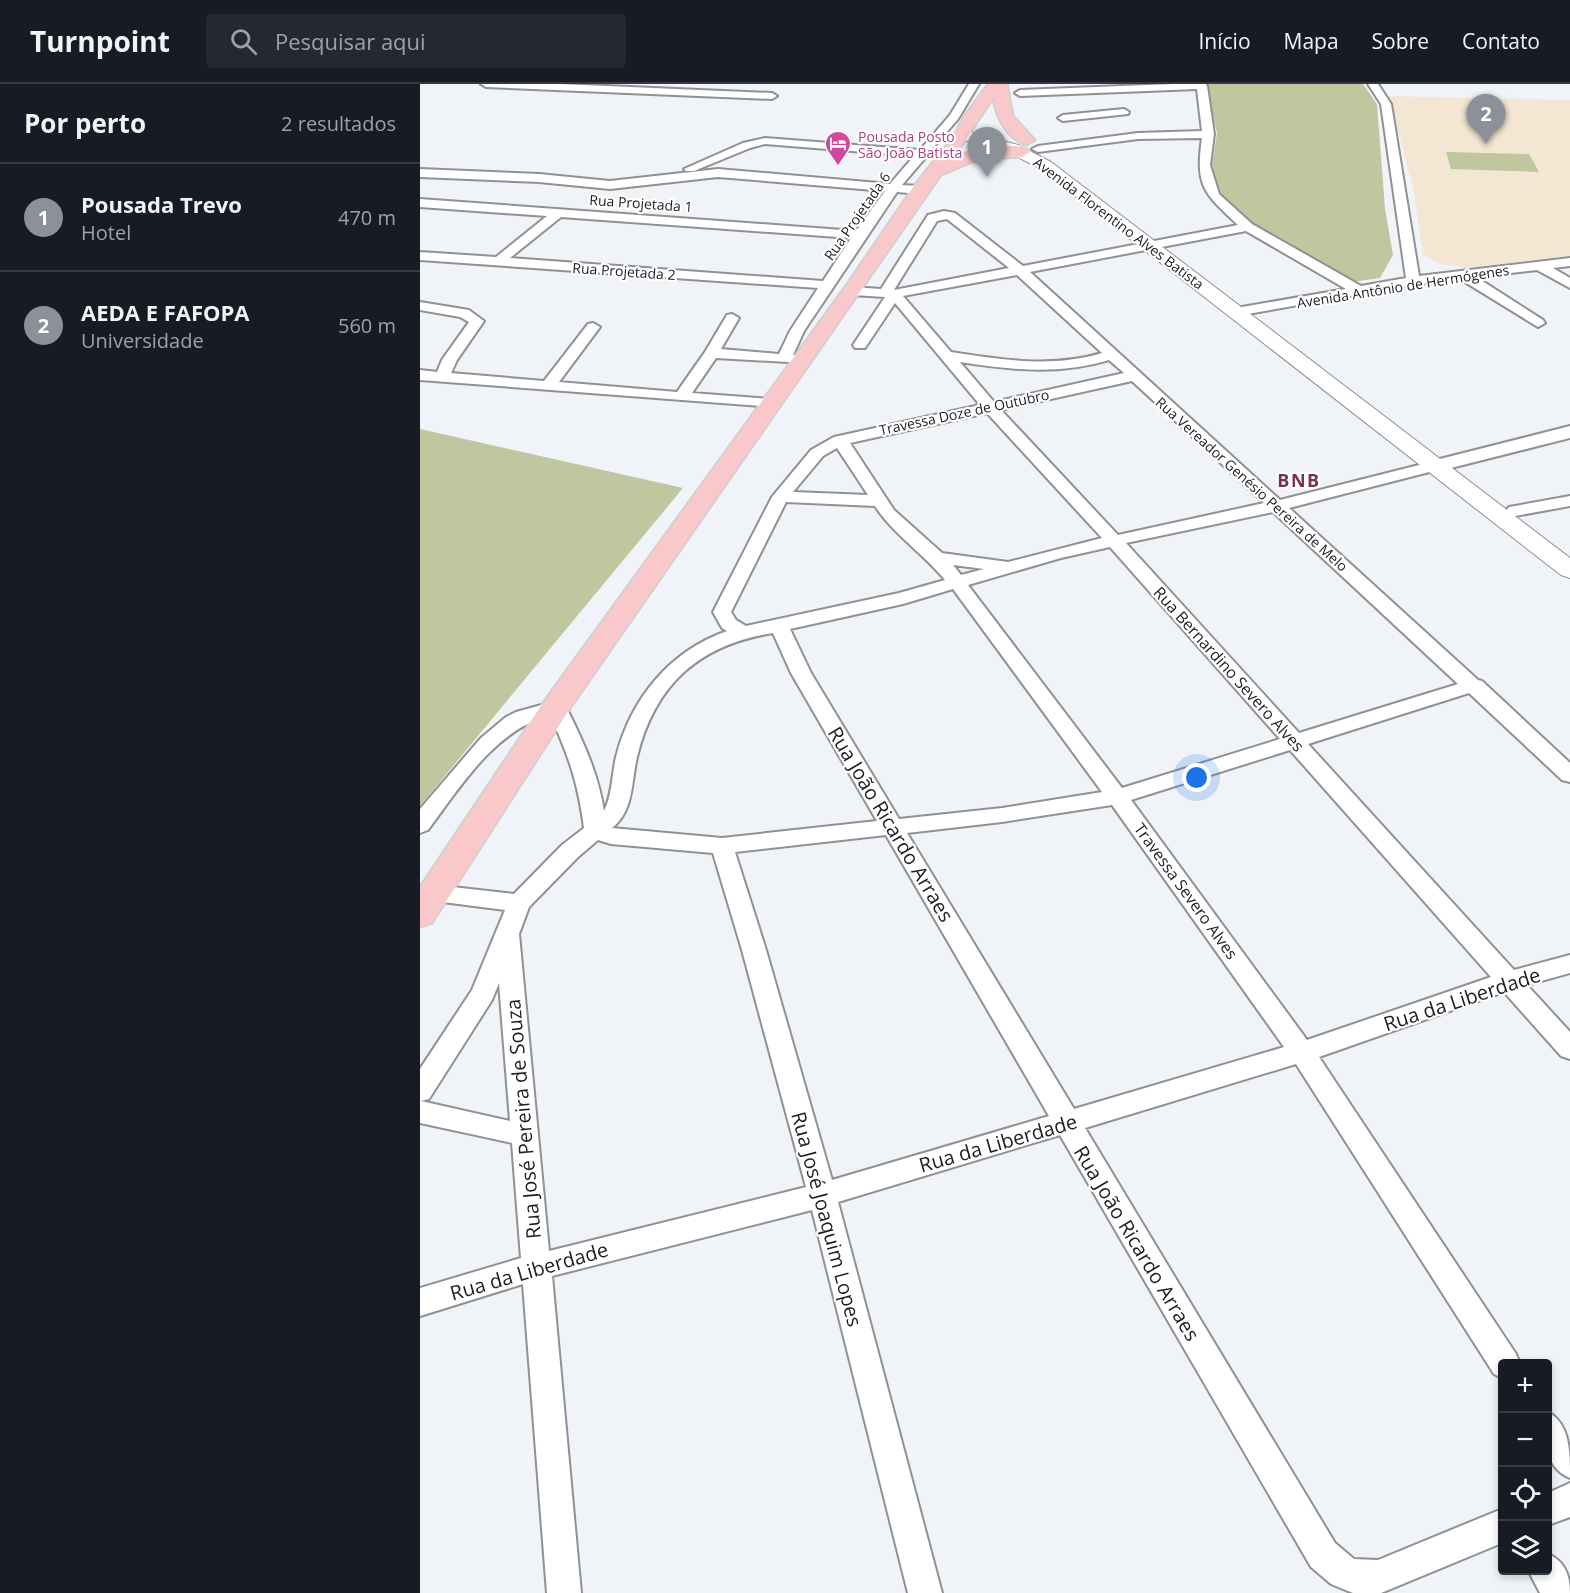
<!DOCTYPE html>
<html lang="pt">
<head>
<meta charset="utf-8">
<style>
  :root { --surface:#171b24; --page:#242831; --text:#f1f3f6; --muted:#9ea1a6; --line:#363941; --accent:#8c9099 }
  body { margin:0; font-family:"Open Sans",sans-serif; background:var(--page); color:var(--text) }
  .controls { position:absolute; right:18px; bottom:18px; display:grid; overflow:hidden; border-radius:6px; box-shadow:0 3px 9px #0003 }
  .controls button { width:54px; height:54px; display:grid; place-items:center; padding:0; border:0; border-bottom:2px solid var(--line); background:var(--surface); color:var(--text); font:30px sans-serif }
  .you { position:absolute; left:777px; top:694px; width:21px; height:21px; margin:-15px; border:4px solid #fff; border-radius:50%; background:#1a73e8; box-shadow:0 0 0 9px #1a73e833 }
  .badge { display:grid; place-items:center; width:39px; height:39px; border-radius:50%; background:var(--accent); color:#fff; font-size:20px; font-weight:700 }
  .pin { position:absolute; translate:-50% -50px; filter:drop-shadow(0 2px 3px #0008) }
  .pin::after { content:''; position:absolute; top:32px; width:21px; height:18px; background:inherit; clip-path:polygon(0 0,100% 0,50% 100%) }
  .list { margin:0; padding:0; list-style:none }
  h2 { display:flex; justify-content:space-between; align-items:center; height:78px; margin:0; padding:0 24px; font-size:26px }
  h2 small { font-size:20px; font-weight:400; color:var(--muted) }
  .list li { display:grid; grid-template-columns:39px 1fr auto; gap:18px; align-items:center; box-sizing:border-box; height:108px; padding:0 24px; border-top:2px solid var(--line) }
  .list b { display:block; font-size:22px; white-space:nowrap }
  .list p { margin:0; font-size:20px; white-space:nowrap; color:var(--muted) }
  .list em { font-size:20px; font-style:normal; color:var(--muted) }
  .icon { flex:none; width:33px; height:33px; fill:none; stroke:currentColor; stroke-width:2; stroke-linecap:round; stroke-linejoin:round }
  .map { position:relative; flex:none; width:1150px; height:1509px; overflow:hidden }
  header { display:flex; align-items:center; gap:36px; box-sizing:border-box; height:84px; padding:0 30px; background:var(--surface); border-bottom:2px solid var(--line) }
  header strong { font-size:28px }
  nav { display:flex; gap:33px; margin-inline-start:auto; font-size:21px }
  .search { width:420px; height:54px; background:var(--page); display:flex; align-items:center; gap:15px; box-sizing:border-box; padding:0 21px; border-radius:6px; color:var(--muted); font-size:22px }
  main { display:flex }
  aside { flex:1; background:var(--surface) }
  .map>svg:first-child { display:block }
</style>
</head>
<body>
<header>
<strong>Turnpoint</strong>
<div class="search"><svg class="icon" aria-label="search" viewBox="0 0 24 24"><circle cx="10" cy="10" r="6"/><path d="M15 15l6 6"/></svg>Pesquisar aqui</div>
<nav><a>Início</a><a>Mapa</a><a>Sobre</a><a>Contato</a></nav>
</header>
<main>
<aside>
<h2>Por perto<small>2 resultados</small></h2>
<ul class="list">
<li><span class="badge">1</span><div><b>Pousada Trevo</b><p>Hotel</p></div><em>470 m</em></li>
<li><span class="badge">2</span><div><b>AEDA E FAFOPA</b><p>Universidade</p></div><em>560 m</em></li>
</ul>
</aside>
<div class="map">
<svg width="1150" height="1509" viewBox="0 0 1150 1509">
  <rect width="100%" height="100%" fill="#f0f3f7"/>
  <path fill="#f3e7d3" d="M 969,12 L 1150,16 L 1150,172 L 1045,184 L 1021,180 L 1003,171 L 993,104 Z"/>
  <g fill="#c0c69e">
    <path d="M 785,0 L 943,0 L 957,20 L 965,125 L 973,171 L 960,194 L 932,198 L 831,139 L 799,111 L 792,81 L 797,49 Z"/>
    <path d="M 1026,68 L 1109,70 L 1119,88 L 1031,85 Z"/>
    <path d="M 0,345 L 263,404 L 0,722 Z"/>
  </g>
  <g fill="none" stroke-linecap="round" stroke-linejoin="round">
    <defs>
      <g id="minor">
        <path d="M 61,0 L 140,0 L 352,9 L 357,12 L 352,15 L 66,3 Z"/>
        <path d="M 549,0 L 559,0 L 538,35 L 511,66 L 519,70 L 513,73 L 506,73 L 482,101 L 500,102 L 506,106 L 500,110 L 477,108 L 384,247 L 373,271 L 386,273 L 388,276 L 386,279 L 296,274 L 272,309 L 349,315 L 354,317 L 357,320 L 354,323 L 0,296 L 0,286 L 17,288 L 22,276 L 49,238 L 40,233 L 0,226 L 0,218 L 49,226 L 64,237 L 37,276 L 31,289 L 124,297 L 168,240 L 173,239 L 180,243 L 139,298 L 257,308 L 285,268 L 307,231 L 312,230 L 319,234 L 301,265 L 359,270 L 370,247 L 398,204 L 0,176 L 0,168 L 76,173 L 127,132 L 0,123 L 0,115 L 436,147 L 465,107 L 298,93 L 190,105 L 119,98 L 0,93 L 0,85 L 119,90 L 190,97 L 298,85 L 470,100 L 494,72 L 345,60 L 330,64 L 274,87 L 266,87 L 264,85 L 323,59 L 345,54 L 500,66 L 530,31 ZM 141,133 L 431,154 L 403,197 L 90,174 Z"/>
        <path d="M 753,0 L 786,0 L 787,2 L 794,50 L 790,81 L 799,110 L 832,140 L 941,202 L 986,194 L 961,20 L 948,0 L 958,0 L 971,20 L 999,192 L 1150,174 L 1150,182 L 1133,184 L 1150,194 L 1150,204 L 1117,186 L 1056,193 L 1123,236 L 1125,239 L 1118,243 L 1040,195 L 993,201 L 816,232 L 811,231 L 809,228 L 811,225 L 816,224 L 926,205 L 826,147 L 610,188 L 860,416 L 1015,377 L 1021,379 L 1023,382 L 1021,385 L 869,424 L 1058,596 L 1062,597 L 1150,679 L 1150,698 L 1142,696 L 1049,609 L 888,660 L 1094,886 L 1150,871 L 1150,889 L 1107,901 L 1150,948 L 1150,975 L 1141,972 L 1084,908 L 899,973 L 1096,1270 L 1100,1280 L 1082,1280 L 1082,1294 L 1074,1290 L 876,980 L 665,1044 L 915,1459 L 934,1475 L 958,1476 L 1082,1425 L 1082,1459 L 961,1509 L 933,1509 L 923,1505 L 911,1500 L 891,1483 L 640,1051 L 418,1118 L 522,1509 L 488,1509 L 392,1126 L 132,1192 L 161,1509 L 127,1509 L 103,1200 L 0,1232 L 0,1204 L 101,1174 L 92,1059 L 0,1039 L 0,985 L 52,906 L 85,826 L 15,817 L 7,815 L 3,809 L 7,803 L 15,801 L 94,810 L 142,761 L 164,744 C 158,699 149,672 130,631 C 75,646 40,703 8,746 L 0,749 L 0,725 L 61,654 L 86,633 L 96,628 L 136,617 L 143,619 L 146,623 C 163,657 178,689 184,727 C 192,712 192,690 196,673 C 211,614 250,567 307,547 L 302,544 L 293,528 L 352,413 L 391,366 L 414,353 L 560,321 L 475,219 L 445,264 L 435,264 L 433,261 L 465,213 L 432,211 L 425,207 L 432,203 L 461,205 L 508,131 L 524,127 L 535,129 L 603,182 L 818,141 C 784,109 775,103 782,54 L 718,55 L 618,68 L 612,65 L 618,62 L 718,49 L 782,47 L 777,5 L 600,12 L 595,9 L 600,6 ZM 527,135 L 589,184 L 474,206 L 517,137 ZM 597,191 L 682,269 C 632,284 582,276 531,268 L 483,212 ZM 689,276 L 704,289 L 574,318 L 540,278 C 591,286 639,291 689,276 ZM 712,297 L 844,419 L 698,451 L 581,326 ZM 567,329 L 682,454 L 588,478 L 522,469 L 474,426 L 430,359 ZM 417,364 L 448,411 L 373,408 L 403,372 ZM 366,418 L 455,422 C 473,450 504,470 525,496 L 479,509 L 326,542 L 316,536 L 311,528 ZM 853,428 L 1038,600 L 879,649 L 706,459 ZM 690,463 L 860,655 L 702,704 L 548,501 L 641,474 ZM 533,481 L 564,485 L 541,491 ZM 533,505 L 682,708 L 582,724 L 479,735 L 391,589 L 370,545 L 483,520 ZM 353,549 L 371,589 L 457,737 L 302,754 L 192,744 C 214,727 211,698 217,673 C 235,600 279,561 353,549 ZM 870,666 L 1071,893 L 887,956 L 711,716 ZM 692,721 L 864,963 L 654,1025 L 487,749 L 582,738 ZM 466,751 L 629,1032 L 412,1096 L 346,866 L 315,768 ZM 178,756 L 191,760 L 293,769 L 322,866 L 386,1103 L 129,1167 L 99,850 L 109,823 L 158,773 ZM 79,899 L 90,1037 L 1,1017 L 9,1015 L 72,916 Z"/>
        <path d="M 704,25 L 709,28 L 708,30 L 643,37 L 638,34 L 643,31 Z"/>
        <path d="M 1150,412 L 1150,422 L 1095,432 L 1089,431 L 1086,427 L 1089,423 L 1095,422 Z"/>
        <path d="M 1128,1328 C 1150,1340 1150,1368 1150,1394 C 1123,1383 1125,1353 1128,1328 Z"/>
        <path d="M 1150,1399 L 1150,1433 L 1128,1441 L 1128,1409 Z"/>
        <path d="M 1128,1470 C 1145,1477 1150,1492 1150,1509 L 1120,1509 L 1108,1486 L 1128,1486 Z"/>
      </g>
      <path id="tertiary" d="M 1150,342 L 1150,354 L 1015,388 L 1008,386 L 1005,382 L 1008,378 Z"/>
      <path id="secondary" d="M 543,46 L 598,61 L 631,78 L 1150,474 L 1150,494 L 1141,491 L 619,84 L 586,67 L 537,54 L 535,51 Z"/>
      <path id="trunk" d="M 568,0 L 587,0 L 593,32 L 615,56 L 607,61 C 587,56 576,33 573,14 L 535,72 C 551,67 599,54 610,68 L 602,73 L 559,75 L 521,91 L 149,626 L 12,839 L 0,843 L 0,803 L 125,616 L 425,203 L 494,102 L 535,50 L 543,34 Z"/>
    </defs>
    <use href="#minor" stroke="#8f9195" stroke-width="4"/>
    <use href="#tertiary" stroke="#8f9195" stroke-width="4"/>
    <use href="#secondary" stroke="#8f9195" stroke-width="2"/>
    <use href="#trunk" stroke="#cdcece" stroke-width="3"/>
    <use href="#minor" fill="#fff" fill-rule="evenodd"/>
    <use href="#tertiary" fill="#fff" fill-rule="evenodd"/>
    <use href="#secondary" fill="#fff" fill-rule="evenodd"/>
    <use href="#trunk" fill="#f8c8cb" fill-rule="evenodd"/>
  </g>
  <defs>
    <symbol id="hotel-pin" viewBox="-11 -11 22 30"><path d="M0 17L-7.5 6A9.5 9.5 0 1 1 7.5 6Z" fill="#d1479c" stroke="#fff"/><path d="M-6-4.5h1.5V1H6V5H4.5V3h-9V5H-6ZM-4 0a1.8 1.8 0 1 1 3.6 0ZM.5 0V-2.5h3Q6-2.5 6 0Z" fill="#fff"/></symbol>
  </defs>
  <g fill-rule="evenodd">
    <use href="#hotel-pin" x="403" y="45" width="30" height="40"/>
  </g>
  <g text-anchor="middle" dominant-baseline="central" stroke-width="4.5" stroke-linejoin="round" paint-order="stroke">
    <g font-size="14" fill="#b23c85" stroke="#fff" text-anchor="start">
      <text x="438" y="52">Pousada Posto<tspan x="438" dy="16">São João Batista</tspan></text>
    </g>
    <g font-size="14" fill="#1d1e1f" stroke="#fff">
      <text transform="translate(221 119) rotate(4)">Rua Projetada 1</text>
      <text transform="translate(437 132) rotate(-55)">Rua Projetada 6</text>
      <text transform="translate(699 139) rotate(37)">Avenida Florentino Alves Batista</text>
      <text transform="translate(204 187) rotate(4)">Rua Projetada 2</text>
      <text transform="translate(983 202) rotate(-9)">Avenida Antônio de Hermógenes</text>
      <text transform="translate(544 328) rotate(-12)">Travessa Doze de Outubro</text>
      <text transform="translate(832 400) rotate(42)">Rua Vereador Genésio Pereira de Melo</text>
    </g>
    <g font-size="16" fill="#1d1e1f" stroke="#fff">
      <text transform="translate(809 585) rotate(48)">Rua Bernardino Severo Alves</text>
      <text transform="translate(766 807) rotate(54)">Travessa Severo Alves</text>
    </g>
    <g font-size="18" font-weight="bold" letter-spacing="1.5" fill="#78334c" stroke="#fff">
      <text x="879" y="396">BNB</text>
    </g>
    <g font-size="20" fill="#1d1e1f" stroke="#fff">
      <text transform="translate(471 740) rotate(59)">Rua João Ricardo Arraes</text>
      <text transform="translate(1042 915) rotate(-18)">Rua da Liberdade</text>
      <text transform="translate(103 1035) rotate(-95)">Rua José Pereira de Souza</text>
      <text transform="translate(578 1059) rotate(-16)">Rua da Liberdade</text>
      <text transform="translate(407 1135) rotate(75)">Rua José Joaquim Lopes</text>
      <text transform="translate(717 1159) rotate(59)">Rua João Ricardo Arraes</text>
      <text transform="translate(109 1187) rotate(-16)">Rua da Liberdade</text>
    </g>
  </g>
</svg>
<div class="controls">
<button>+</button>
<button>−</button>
<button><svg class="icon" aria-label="locate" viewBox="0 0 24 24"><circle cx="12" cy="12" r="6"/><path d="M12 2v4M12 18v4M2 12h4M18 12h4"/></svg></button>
<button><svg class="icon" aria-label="layers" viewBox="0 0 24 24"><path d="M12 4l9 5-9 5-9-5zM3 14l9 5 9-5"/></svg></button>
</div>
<div class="you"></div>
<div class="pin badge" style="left:567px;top:93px">1</div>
<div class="pin badge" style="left:1066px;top:60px">2</div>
</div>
</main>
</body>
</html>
